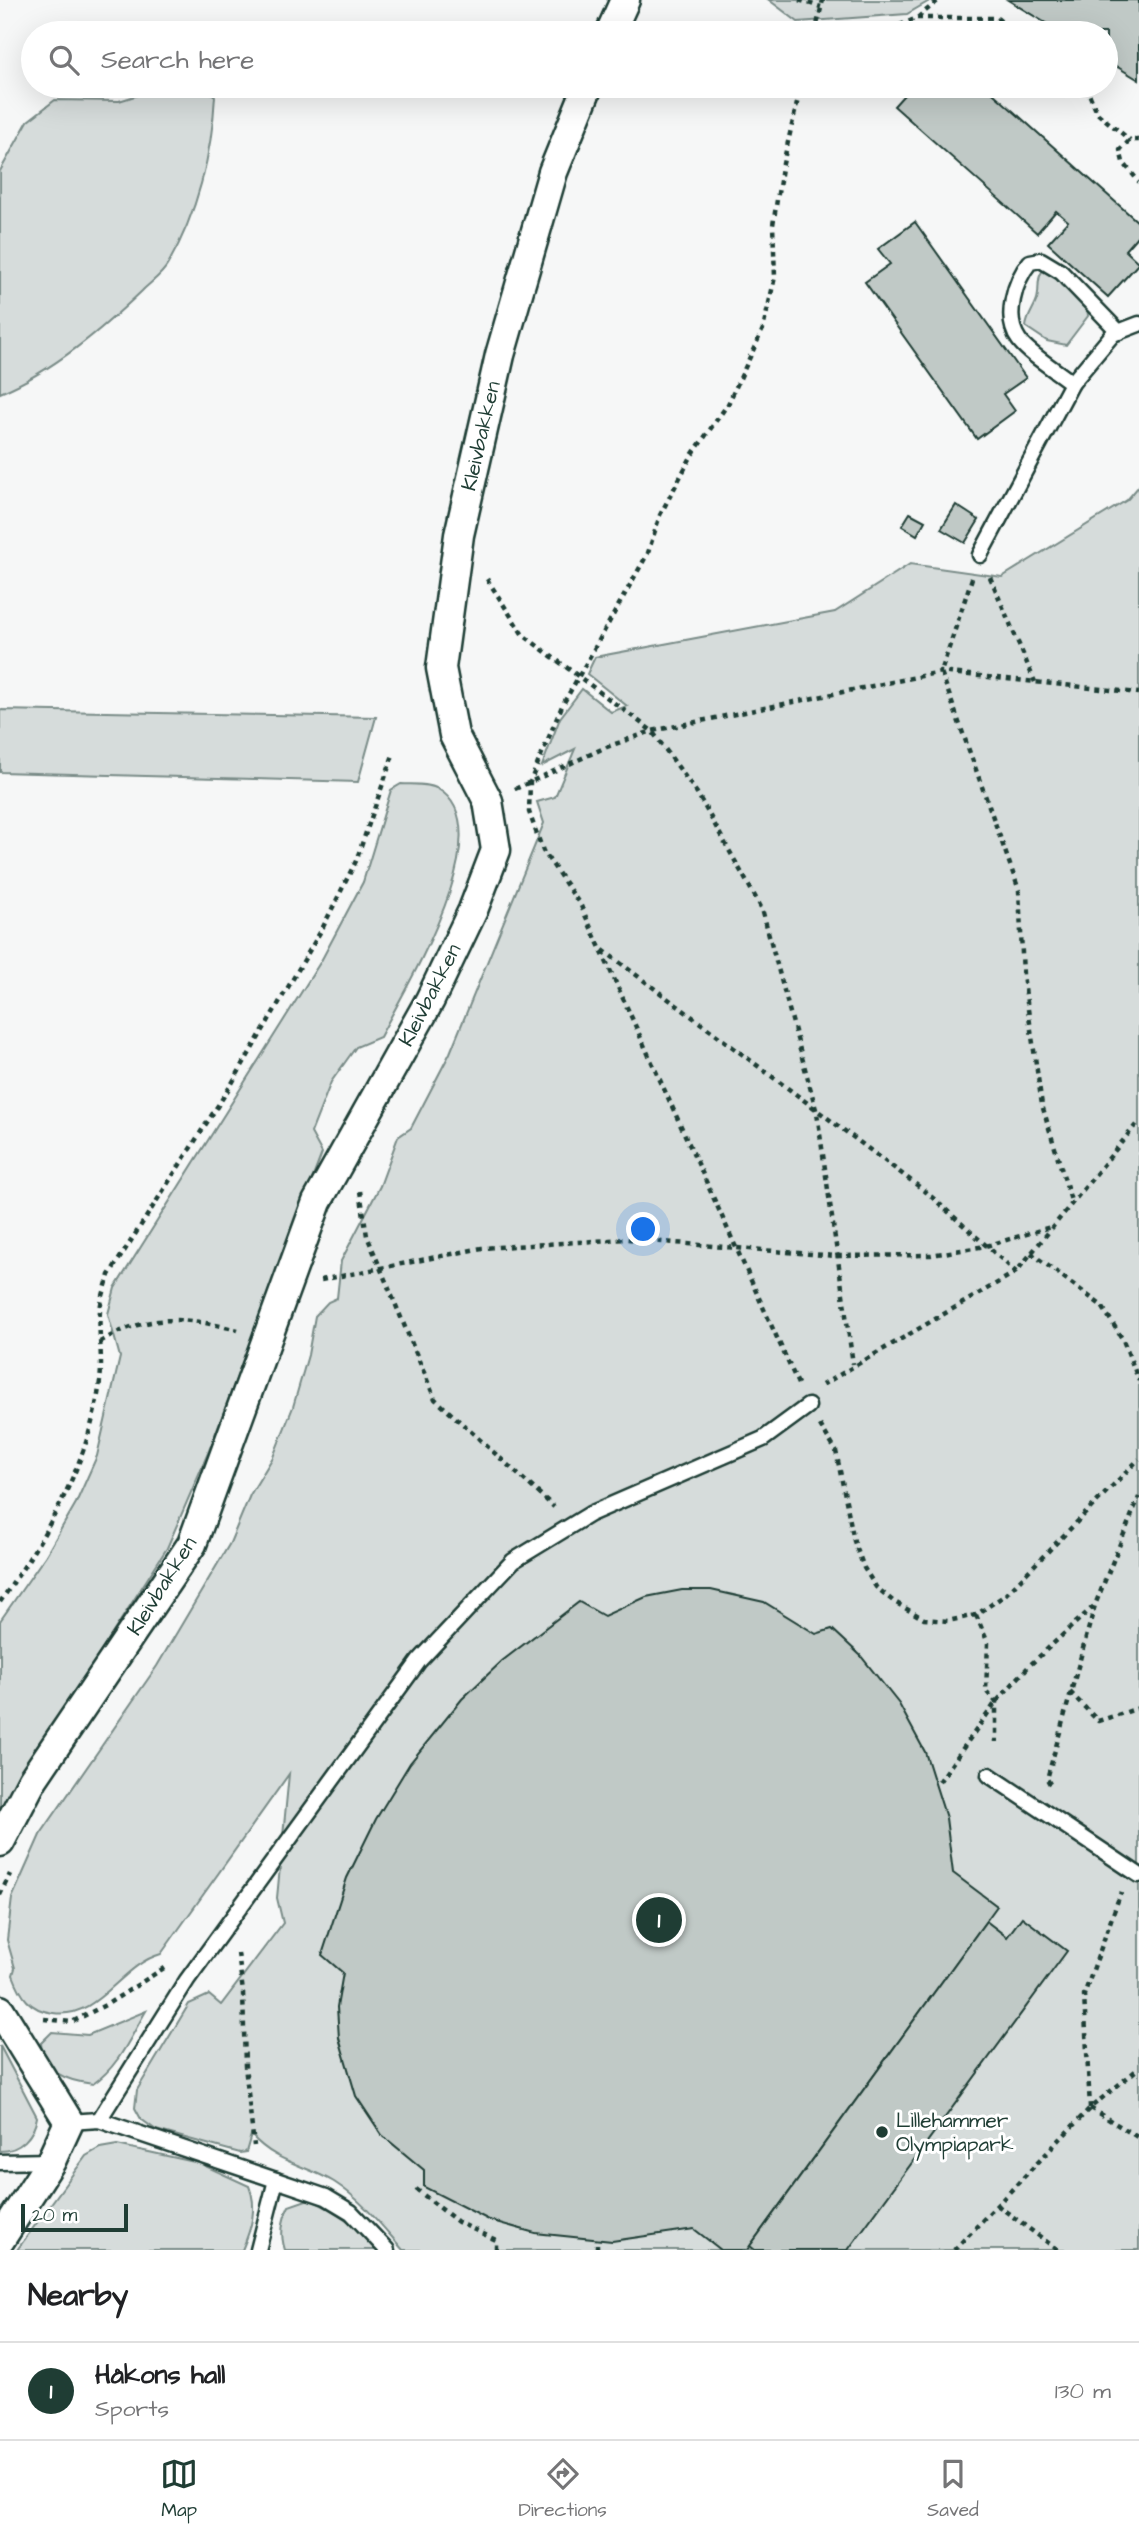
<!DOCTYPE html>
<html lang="en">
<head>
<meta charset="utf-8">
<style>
  :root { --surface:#fff; --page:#f6f6f6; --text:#202124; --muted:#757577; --line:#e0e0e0; --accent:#1f3d34 }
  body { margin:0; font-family:"Architects Daughter",sans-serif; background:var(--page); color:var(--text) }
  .scale { position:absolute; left:21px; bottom:18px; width:107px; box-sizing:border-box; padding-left:7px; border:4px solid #1f3d34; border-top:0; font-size:19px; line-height:24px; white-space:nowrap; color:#1f3d34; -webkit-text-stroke:5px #fff; paint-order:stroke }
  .you { position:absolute; left:644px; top:1230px; width:24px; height:24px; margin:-18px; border:5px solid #fff; border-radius:50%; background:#1a73e8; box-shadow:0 0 0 10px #1a73e833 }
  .badge { display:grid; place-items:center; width:46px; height:46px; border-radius:50%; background:var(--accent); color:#fff; font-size:23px; font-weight:700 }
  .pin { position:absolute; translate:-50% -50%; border:4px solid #fff; box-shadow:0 2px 7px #0006 }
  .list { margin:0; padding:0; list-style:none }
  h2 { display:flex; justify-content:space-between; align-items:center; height:91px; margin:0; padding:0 28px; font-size:30px }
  h2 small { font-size:23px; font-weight:400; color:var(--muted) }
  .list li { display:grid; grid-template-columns:46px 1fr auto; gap:21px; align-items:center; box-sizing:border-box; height:98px; padding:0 28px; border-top:2px solid var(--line) }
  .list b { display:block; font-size:26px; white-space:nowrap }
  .list p { margin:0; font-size:23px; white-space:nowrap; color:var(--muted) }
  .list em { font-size:23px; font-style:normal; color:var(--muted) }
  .icon { flex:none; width:38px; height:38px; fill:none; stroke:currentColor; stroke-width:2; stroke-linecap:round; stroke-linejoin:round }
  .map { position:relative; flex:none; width:1139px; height:2250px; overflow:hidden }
  .search { position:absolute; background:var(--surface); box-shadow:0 7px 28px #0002; left:21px; right:21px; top:21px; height:77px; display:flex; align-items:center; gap:18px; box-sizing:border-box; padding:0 24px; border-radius:38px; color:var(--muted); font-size:26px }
  .sheet { height:189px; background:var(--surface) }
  nav { display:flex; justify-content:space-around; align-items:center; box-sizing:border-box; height:98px; border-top:2px solid var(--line); background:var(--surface); font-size:19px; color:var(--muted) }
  nav a { display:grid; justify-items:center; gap:4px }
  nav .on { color:var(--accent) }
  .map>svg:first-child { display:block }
</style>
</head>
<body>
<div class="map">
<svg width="1139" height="2250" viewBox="0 0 1139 2250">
  <rect width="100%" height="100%" fill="#f6f7f7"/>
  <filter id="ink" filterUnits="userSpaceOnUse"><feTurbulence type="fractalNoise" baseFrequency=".0143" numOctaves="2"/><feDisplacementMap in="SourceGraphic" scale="14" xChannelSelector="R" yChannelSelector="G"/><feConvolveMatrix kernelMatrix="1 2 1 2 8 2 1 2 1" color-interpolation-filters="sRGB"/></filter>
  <g filter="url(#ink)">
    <g fill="#d6dcdb" stroke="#7a8c88" stroke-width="2">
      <path d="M 769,0 L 931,0 L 907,14 L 798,22 Z"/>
      <path d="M 167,86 L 203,86 L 215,96 C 212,154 197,214 168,264 C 163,274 150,283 142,291 C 101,330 53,371 0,393 L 0,171 L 28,121 L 55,100 L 119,101 Z"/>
      <path d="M 1043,270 L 1051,270 L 1061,285 L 1087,306 L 1088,316 L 1066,345 L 1047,341 L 1026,327 C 1027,316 1034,309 1037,299 C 1040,289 1036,279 1043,270 Z"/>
      <path d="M 1139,486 L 1139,2250 L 403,2250 C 382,2226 362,2200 334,2182 C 304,2164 276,2163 251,2135 L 246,2152 L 240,2153 L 156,2130 L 141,2119 L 135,2108 L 137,2090 L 189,2004 L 209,1995 L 221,2005 L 283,1923 L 277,1898 L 289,1774 L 161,1954 C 120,1965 99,2020 53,2013 C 29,2010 21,1996 13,1975 L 15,1968 L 7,1940 L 12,1898 L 40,1835 L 157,1666 L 230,1543 L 250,1495 L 273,1457 L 293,1407 L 308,1355 L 315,1316 L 328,1302 L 337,1298 L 341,1261 L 380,1186 L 398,1137 L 411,1128 L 450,1053 L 544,823 L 537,802 L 555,797 L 575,749 L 542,766 L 560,718 L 582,689 L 611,712 L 627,706 L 587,674 L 595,657 L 835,612 L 910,564 L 1002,577 L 1127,500 Z"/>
      <path d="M 0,710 L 376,717 L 358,782 L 0,772 Z"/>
      <path d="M 401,784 C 412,785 428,783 438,789 C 505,828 404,990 380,1037 L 356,1047 L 331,1082 L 311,1133 L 322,1153 L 208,1453 L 167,1548 L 0,1809 L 0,1621 L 46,1555 L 76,1503 L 97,1456 L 120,1357 L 108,1314 L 115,1288 L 321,961 L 363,882 L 391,790 Z"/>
      <path d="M 146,2011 C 130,2038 119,2066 93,2084 C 67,2081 43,2073 41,2043 L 52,2032 L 88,2035 Z"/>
      <path d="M 0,2046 L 37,2117 C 34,2136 20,2151 0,2151 Z"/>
      <path d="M 117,2145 L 199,2163 L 249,2186 C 258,2208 251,2229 242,2250 L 17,2250 L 86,2156 L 100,2148 Z"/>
      <path d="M 309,2199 C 337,2211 358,2226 378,2250 L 285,2250 C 280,2235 282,2220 289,2206 Z"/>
    </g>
    <g fill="#c0c9c6" stroke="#1f3d34" stroke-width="2">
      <path d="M 1008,0 L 1139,0 L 1139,80 L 1106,60 L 1106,33 L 1062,33 Z"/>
      <path d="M 912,86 L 985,86 L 1139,223 L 1139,234 L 1125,250 L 1139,263 L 1108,297 L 1048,243 L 1068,221 L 1056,211 L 1037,233 L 894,106 Z"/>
      <path d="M 915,222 L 1026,378 L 1003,394 L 1015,411 L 977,439 L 865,282 L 890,264 L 878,249 Z"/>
      <path d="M 956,505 L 979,520 L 965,543 L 941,529 Z"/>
      <path d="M 910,513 L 925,521 L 917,535 L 902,526 Z"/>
      <path d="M 682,1590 L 711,1590 L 764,1602 L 816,1634 L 832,1629 L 860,1655 L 899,1704 L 925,1752 L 946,1818 L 953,1873 L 997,1906 L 747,2250 L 721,2250 L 694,2229 L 612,2241 L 535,2233 L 489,2220 L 424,2187 L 424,2170 L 382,2135 L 356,2096 L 339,2038 L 337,2007 L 343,1973 L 322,1955 L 347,1878 L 376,1819 L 410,1763 L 462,1699 L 502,1661 L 579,1602 L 604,1616 L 646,1597 Z"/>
      <path d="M 1022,1917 L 1067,1951 L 848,2250 L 755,2250 L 750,2246 L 986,1921 L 1007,1937 Z"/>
    </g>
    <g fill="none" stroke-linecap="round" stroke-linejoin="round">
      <defs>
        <g id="lane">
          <path d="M 1072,383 C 1057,371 1029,354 1019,340 C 1003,318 1015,280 1030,262 L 1041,260 L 1061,272 L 1119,332"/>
          <path d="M 980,555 L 1072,383 L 1113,334 L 1139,324"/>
          <path d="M 989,1775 L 1139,1875"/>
          <path d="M 99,2120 L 187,1980 L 419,1661 L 513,1561 L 590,1514 L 763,1439 L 808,1406"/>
          <path d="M 69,2122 L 99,2120 L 326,2197 L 351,2212 L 387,2250"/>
          <path d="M 0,2162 L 51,2161"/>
          <path d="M 258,2250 L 276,2180"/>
        </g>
        <g id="street">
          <path d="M 610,33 L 625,0"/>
          <path d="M 0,1842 L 33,1779 L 192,1544 L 317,1202 L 430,1000 L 473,910 L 496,850 L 488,801 L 454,735 L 441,668 L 459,535 L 500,355 L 553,172 L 588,86"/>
          <path d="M 0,2010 L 69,2122 L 51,2161 L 0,2240"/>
        </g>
      </defs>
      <use href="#lane" stroke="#1f3d34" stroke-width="19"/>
      <use href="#street" stroke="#1f3d34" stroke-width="33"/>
      <g stroke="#1f3d34" stroke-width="4.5" stroke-dasharray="5 5" stroke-linecap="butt">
        <path d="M 799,0 L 821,7"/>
        <path d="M 917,18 L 997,18 L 1015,33"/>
        <path d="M 815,33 L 823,0"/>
        <path d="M 881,33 L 917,18 L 939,0"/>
        <path d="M 1086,86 L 1097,113 L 1130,140"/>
        <path d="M 1139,140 L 1130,140 L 1120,150 L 1123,162 L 1139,182"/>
        <path d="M 990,577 L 1035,682"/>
        <path d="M 972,578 L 941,672 L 1019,890 L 1023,975 L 1042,1105 L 1072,1204"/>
        <path d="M 487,579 L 523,635 L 652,731 L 697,793 L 762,909 L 817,1113 L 853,1364"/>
        <path d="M 515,789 L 604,748 L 652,731 L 941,672 L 1139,693"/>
        <path d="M 603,950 L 925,1191 L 1016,1272"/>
        <path d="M 360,1191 L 367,1236 L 435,1399 L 554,1507"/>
        <path d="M 1031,1253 L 1102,1306 L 1123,1340 L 1139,1381"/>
        <path d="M 321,1280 L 482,1248 L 626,1239 L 836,1256 L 931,1255 L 986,1246 L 1054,1226"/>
        <path d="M 100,1342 C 148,1313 185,1317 238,1330"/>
        <path d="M 798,1384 L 581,906 L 543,851 L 529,812 L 530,782 L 562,706 L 648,553 L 660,515 L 692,455 L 728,404 L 763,329 L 775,277 L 773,225 L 782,168 L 801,86"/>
        <path d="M 822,1385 L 1016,1272 L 1139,1121"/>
        <path d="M 820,1425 L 836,1451 L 854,1541 L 864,1568 L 876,1587 L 893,1601 L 924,1619 L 948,1621 L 976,1615 L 1005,1595 L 1139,1459"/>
        <path d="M 0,1602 C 46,1536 90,1462 100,1381 C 103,1358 98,1334 100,1311 C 101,1299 106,1287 109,1275 L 231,1085 L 322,929 L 356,861 L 393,755"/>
        <path d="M 976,1615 L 988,1643 L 986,1691 L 996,1702 L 996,1742"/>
        <path d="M 1070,1692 L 1098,1721 L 1139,1708"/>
        <path d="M 939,1782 L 996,1702 L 1030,1665 L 1095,1605"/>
        <path d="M 1050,1784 L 1047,1779 L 1095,1605 L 1139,1497"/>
        <path d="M 0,1895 L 10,1874"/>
        <path d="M 238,1953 L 243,1992 L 245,2066 L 254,2146"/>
        <path d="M 44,2019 L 72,2022 L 109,2003 L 164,1968"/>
        <path d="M 1090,2108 L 1084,1995 L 1121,1892"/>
        <path d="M 1090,2108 L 1139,2138"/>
        <path d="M 416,2189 L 458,2222 L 496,2240 L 496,2250"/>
        <path d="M 997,2205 L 1058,2250"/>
        <path d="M 597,2244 L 597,2250"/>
        <path d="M 954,2250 L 1090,2108 L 1139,2068"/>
      </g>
      <use href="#lane" stroke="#fff" stroke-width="14"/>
      <use href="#street" stroke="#fff" stroke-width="28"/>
    </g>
  </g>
  <circle fill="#1f3d34" stroke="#fff" stroke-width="2.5" cx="882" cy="2132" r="7"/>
  <g text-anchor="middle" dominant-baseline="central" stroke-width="6" stroke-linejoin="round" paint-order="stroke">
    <g font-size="21" fill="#1f3d34" stroke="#fff">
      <text transform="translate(481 436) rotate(-77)">Kleivbakken</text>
      <text transform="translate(430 995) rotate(-63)">Kleivbakken</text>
      <text transform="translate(162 1586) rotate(-58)">Kleivbakken</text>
    </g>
    <g font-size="21" fill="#1f3d34" stroke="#fff" text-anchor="start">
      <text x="896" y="2120">Lillehammer<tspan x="896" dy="24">Olympiapark</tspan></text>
    </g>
  </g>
</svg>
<div class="scale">20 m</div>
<div class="you"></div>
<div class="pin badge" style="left:659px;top:1920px">1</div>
<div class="search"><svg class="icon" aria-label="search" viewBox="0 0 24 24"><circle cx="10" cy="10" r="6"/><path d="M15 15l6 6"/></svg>Search here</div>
</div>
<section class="sheet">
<h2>Nearby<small></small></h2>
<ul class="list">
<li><span class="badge">1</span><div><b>Håkons hall</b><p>Sports</p></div><em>130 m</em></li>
</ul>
</section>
<nav>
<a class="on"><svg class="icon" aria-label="map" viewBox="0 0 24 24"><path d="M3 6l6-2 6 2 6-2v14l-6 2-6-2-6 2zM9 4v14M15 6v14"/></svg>Map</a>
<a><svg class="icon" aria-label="directions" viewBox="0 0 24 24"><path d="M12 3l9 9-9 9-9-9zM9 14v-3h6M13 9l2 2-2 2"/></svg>Directions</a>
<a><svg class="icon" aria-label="saved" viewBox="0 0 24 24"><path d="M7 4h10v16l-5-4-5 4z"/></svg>Saved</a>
</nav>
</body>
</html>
